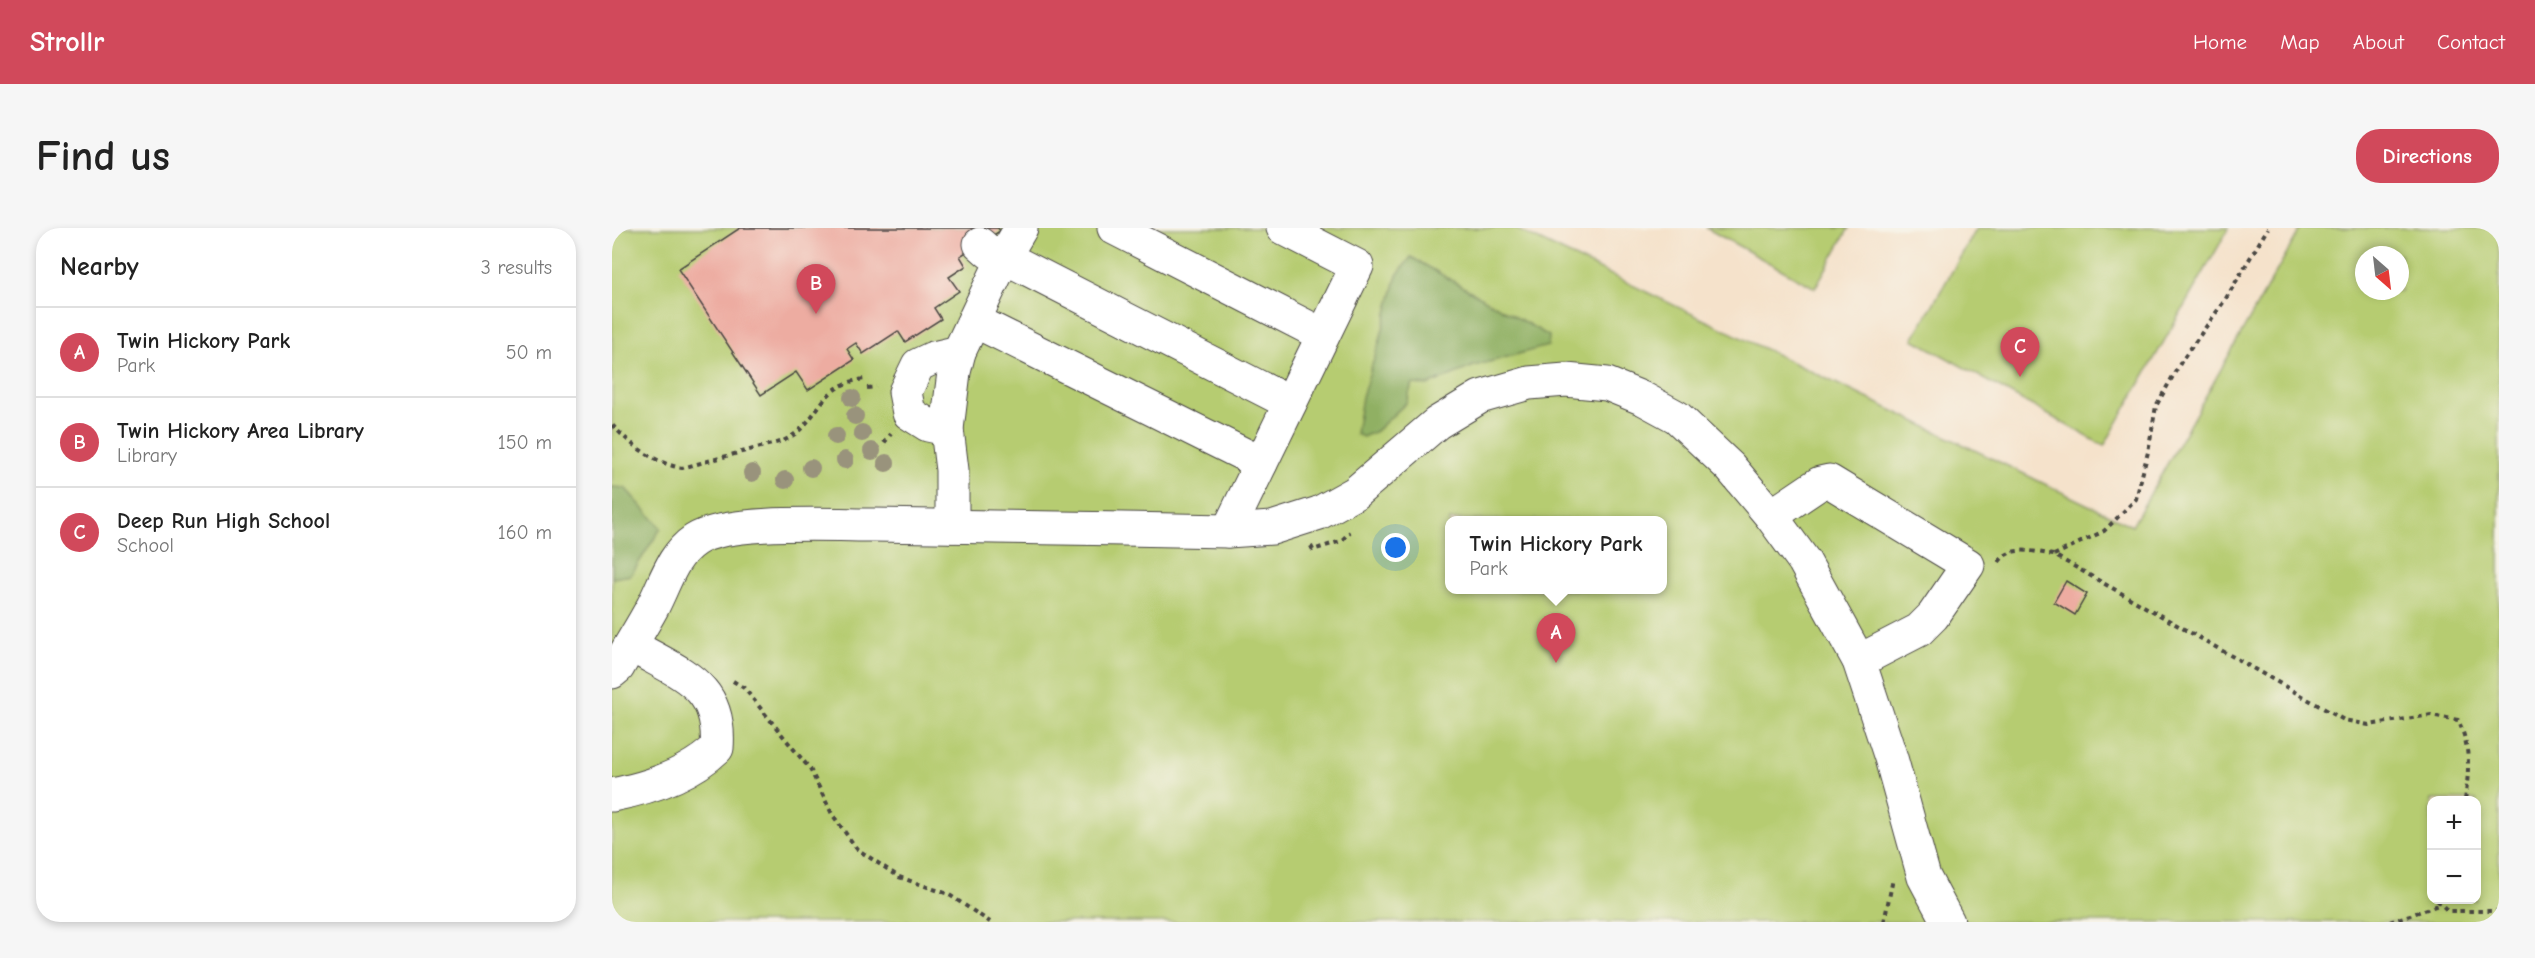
<!DOCTYPE html>
<html lang="en">
<head>
<meta charset="utf-8">
<style>
  :root { --surface:#fff; --page:#f6f6f6; --text:#222; --muted:#767676; --line:#e0e0e0; --accent:#d1495b }
  body { margin:0; font-family:"Comic Neue",sans-serif; background:var(--page); color:var(--text) }
  .controls { position:absolute; right:18px; bottom:18px; display:grid; overflow:hidden; border-radius:12px; box-shadow:0 3px 9px #0003 }
  .controls button { width:54px; height:54px; display:grid; place-items:center; padding:0; border:0; border-bottom:2px solid var(--line); background:var(--surface); color:var(--text); font:30px sans-serif }
  .compass { position:absolute; left:1743px; top:18px; width:54px; height:54px; border-radius:50%; background:var(--surface); box-shadow:0 3px 9px #0003; rotate:152deg }
  .you { position:absolute; left:784px; top:320px; width:21px; height:21px; margin:-15px; border:4px solid #fff; border-radius:50%; background:#1a73e8; box-shadow:0 0 0 9px #1a73e833 }
  .badge { display:grid; place-items:center; width:39px; height:39px; border-radius:50%; background:var(--accent); color:#fff; font-size:20px; font-weight:700 }
  .pin { position:absolute; translate:-50% -50px; filter:drop-shadow(0 2px 3px #0008) }
  .pin::after { content:''; position:absolute; top:32px; width:21px; height:18px; background:inherit; clip-path:polygon(0 0,100% 0,50% 100%) }
  .popup { position:absolute; left:833px; top:288px; width:222px; height:78px; box-sizing:border-box; display:grid; place-content:center; border-radius:12px; background:var(--surface); filter:drop-shadow(0 2px 4px #0005); font-size:20px; white-space:nowrap; color:var(--muted) }
  .popup b { font-size:22px; color:var(--text) }
  .popup::after { content:''; position:absolute; left:50%; top:100%; margin-left:-12px; border:12px solid transparent; border-top-color:var(--surface) }
  .list { margin:0; padding:0; list-style:none }
  h2 { display:flex; justify-content:space-between; align-items:center; height:78px; margin:0; padding:0 24px; font-size:26px }
  h2 small { font-size:20px; font-weight:400; color:var(--muted) }
  .list li { display:grid; grid-template-columns:39px 1fr auto; gap:18px; align-items:center; box-sizing:border-box; height:90px; padding:0 24px; border-top:2px solid var(--line) }
  .list b { display:block; font-size:22px; white-space:nowrap }
  .list p { margin:0; font-size:20px; white-space:nowrap; color:var(--muted) }
  .list em { font-size:20px; font-style:normal; color:var(--muted) }
  .map { position:relative; flex:none; width:1887px; height:694px; overflow:hidden; border-radius:24px }
  header { display:flex; align-items:center; gap:36px; box-sizing:border-box; height:84px; padding:0 30px; background:var(--accent); color:#fff }
  header strong { font-size:28px }
  nav { display:flex; gap:33px; margin-inline-start:auto; font-size:21px }
  .intro { display:flex; align-items:center; justify-content:space-between; box-sizing:border-box; height:144px; padding:0 36px }
  h1 { margin:0; font-size:42px }
  .button { padding:15px 27px; border-radius:24px; background:var(--accent); color:#fff; font-size:21px; font-weight:700 }
  main { display:flex; gap:36px; padding:0 36px }
  aside { flex:1; background:var(--surface); border-radius:24px; box-shadow:0 3px 9px #0003 }
  .map>svg:first-child { display:block }
</style>
</head>
<body>
<header>
<strong>Strollr</strong>
<nav><a>Home</a><a>Map</a><a>About</a><a>Contact</a></nav>
</header>
<div class="intro"><h1>Find us</h1><a class="button">Directions</a></div>
<main>
<aside>
<h2>Nearby<small>3 results</small></h2>
<ul class="list">
<li><span class="badge">A</span><div><b>Twin Hickory Park</b><p>Park</p></div><em>50 m</em></li>
<li><span class="badge">B</span><div><b>Twin Hickory Area Library</b><p>Library</p></div><em>150 m</em></li>
<li><span class="badge">C</span><div><b>Deep Run High School</b><p>School</p></div><em>160 m</em></li>
</ul>
</aside>
<div class="map">
<svg width="1887" height="694" viewBox="0 0 1887 694">
  <rect width="100%" height="100%" fill="#f7f3e8"/>
  <filter id="ink" filterUnits="userSpaceOnUse"><feTurbulence type="fractalNoise" baseFrequency=".0167" numOctaves="2"/><feDisplacementMap in="SourceGraphic" scale="12" xChannelSelector="R" yChannelSelector="G"/><feConvolveMatrix kernelMatrix="1 2 1 2 8 2 1 2 1" color-interpolation-filters="sRGB"/></filter>
  <filter id="wash" filterUnits="userSpaceOnUse"><feTurbulence type="fractalNoise" baseFrequency=".008" numOctaves="4" result="noise"/><feDisplacementMap in="SourceGraphic" scale="24" xChannelSelector="R" yChannelSelector="G"/><feGaussianBlur stdDeviation="1.35" result="paint"/><feColorMatrix in="noise" values="0 0 0 0 0 0 0 0 0 0 0 0 0 0 0 0 0 1.4 0 .05"/><feComposite in="paint" operator="in"/></filter>
  <g filter="url(#wash)">
    <rect width="100%" height="100%" fill="#f5e2cb"/>
    <g fill="#b6cc71" stroke="#707c4e" stroke-width="1.5" fill-rule="evenodd">
      <path d="M 0,0 L 902,0 L 1520,298 L 1689,0 L 1887,0 L 1887,694 L 0,694 ZM 1752,27 L 1788,27 L 1788,63 L 1752,63 ZM 838,292 L 1050,292 L 1050,362 L 838,362 ZM 1820,572 L 1864,572 L 1864,672 L 1820,672 Z"/>
      <path d="M 1094,0 L 1237,0 L 1203,60 Z"/>
      <path d="M 1365,0 L 1617,0 L 1492,218 L 1301,111 Z"/>
    </g>
    <g fill="#90b063" stroke="#5e6e47" stroke-width="1.5">
      <path d="M 799,29 L 937,108 L 936,118 L 862,138 L 816,157 L 800,156 L 794,175 L 764,203 L 751,209 L 744,206 L 750,169 L 768,112 L 785,47 Z"/>
      <path d="M 0,259 L 13,260 L 49,300 L 19,347 L 0,350 Z"/>
    </g>
    <g id="blocks">
      <g fill="#edaca1">
        <path d="M 128,0 L 386,0 L 388,3 L 348,28 L 354,38 L 337,49 L 347,63 L 322,80 L 329,91 L 293,114 L 286,103 L 251,126 L 244,115 L 235,121 L 242,132 L 196,162 L 184,144 L 149,167 L 66,41 Z"/>
        <path d="M 1454,353 L 1475,366 L 1463,387 L 1442,374 Z"/>
      </g>
    </g>
  </g>
  <g filter="url(#ink)">
    <use href="#blocks" fill-opacity="0" stroke="#494643" stroke-width="1.5"/>
    <g fill="none" stroke-linecap="round" stroke-linejoin="round">
      <defs>
        <g id="minor">
          <path d="M 502,0 L 711,107"/>
          <path d="M 368,16 L 377,24 L 392,29 L 678,175"/>
          <path d="M 363,93 L 649,235"/>
          <path d="M 335,201 L 316,197 L 297,185 L 293,164 L 306,137 L 321,130 L 347,124"/>
          <path d="M 1159,288 L 1208,255 L 1217,253 L 1356,337 L 1321,388 L 1307,402 L 1247,433"/>
          <path d="M 340,298 L 340,242 L 335,201 L 342,144 L 347,124 L 392,29 L 409,0"/>
          <path d="M 616,303 L 745,38 L 671,0"/>
          <path d="M 0,444 L 6,439 C 17,419 29,400 40,380 C 53,356 59,328 83,312 C 114,291 221,297 262,297 C 380,298 498,301 616,303 L 660,300 L 707,285 L 743,265 L 825,195 L 868,169 L 917,155 L 954,152 L 995,156 L 1032,171 L 1065,189 L 1118,239 L 1159,288 L 1192,333 L 1247,433 L 1279,530 L 1312,649 L 1336,694"/>
          <path d="M 0,567 C 36,560 78,546 105,520 C 110,455 67,446 19,417"/>
        </g>
      </defs>
      <use href="#minor" stroke="#494643" stroke-width="35"/>
      <g stroke="#494643" stroke-width="4" stroke-dasharray="4.5 4.5" stroke-linecap="butt">
        <path d="M 255,160 L 264,159"/>
        <path d="M 0,197 C 19,217 42,235 70,240 L 171,213 C 210,195 203,155 255,151"/>
        <path d="M 272,215 L 279,206"/>
        <path d="M 699,318 L 701,322 L 729,313 L 738,304"/>
        <path d="M 1442,327 L 1492,303 L 1524,271 L 1536,224 L 1544,178 L 1569,134 L 1613,72 L 1656,0"/>
        <path d="M 1387,334 C 1399,316 1423,324 1442,327 L 1732,492 L 1757,497 L 1819,487 L 1846,492 C 1859,519 1857,543 1853,572"/>
        <path d="M 121,453 L 132,460 L 198,541 L 220,586 L 245,621 L 287,649 L 336,666 L 378,694"/>
        <path d="M 1825,672 L 1836,683 L 1887,683"/>
        <path d="M 1272,694 L 1281,651"/>
        <path d="M 1778,694 L 1829,676"/>
      </g>
      <use href="#minor" stroke="#fff" stroke-width="33"/>
    </g>
    <g fill="#99937c">
      <circle cx="240" cy="170" r="9"/>
      <circle cx="243" cy="188" r="9"/>
      <circle cx="250" cy="205" r="9"/>
      <circle cx="224" cy="208" r="9"/>
      <circle cx="260" cy="223" r="9"/>
      <circle cx="233" cy="232" r="9"/>
      <circle cx="274" cy="235" r="9"/>
      <circle cx="199" cy="240" r="9"/>
      <circle cx="140" cy="245" r="9"/>
      <circle cx="173" cy="252" r="9"/>
    </g>
  </g>
</svg>
<div class="controls">
<button>+</button>
<button>−</button>
</div>
<svg class="compass" viewBox="-18 -18 36 36"><path d="M0-13l5 13h-10z" fill="#e53935"/><path d="M0 13l5-13h-10z" fill="#767676"/></svg>
<div class="you"></div>
<div class="pin badge" style="left:944px;top:435px">A</div>
<div class="popup"><b>Twin Hickory Park</b>Park</div>
<div class="pin badge" style="left:204px;top:86px">B</div>
<div class="pin badge" style="left:1408px;top:149px">C</div>
</div>
</main>
</body>
</html>
